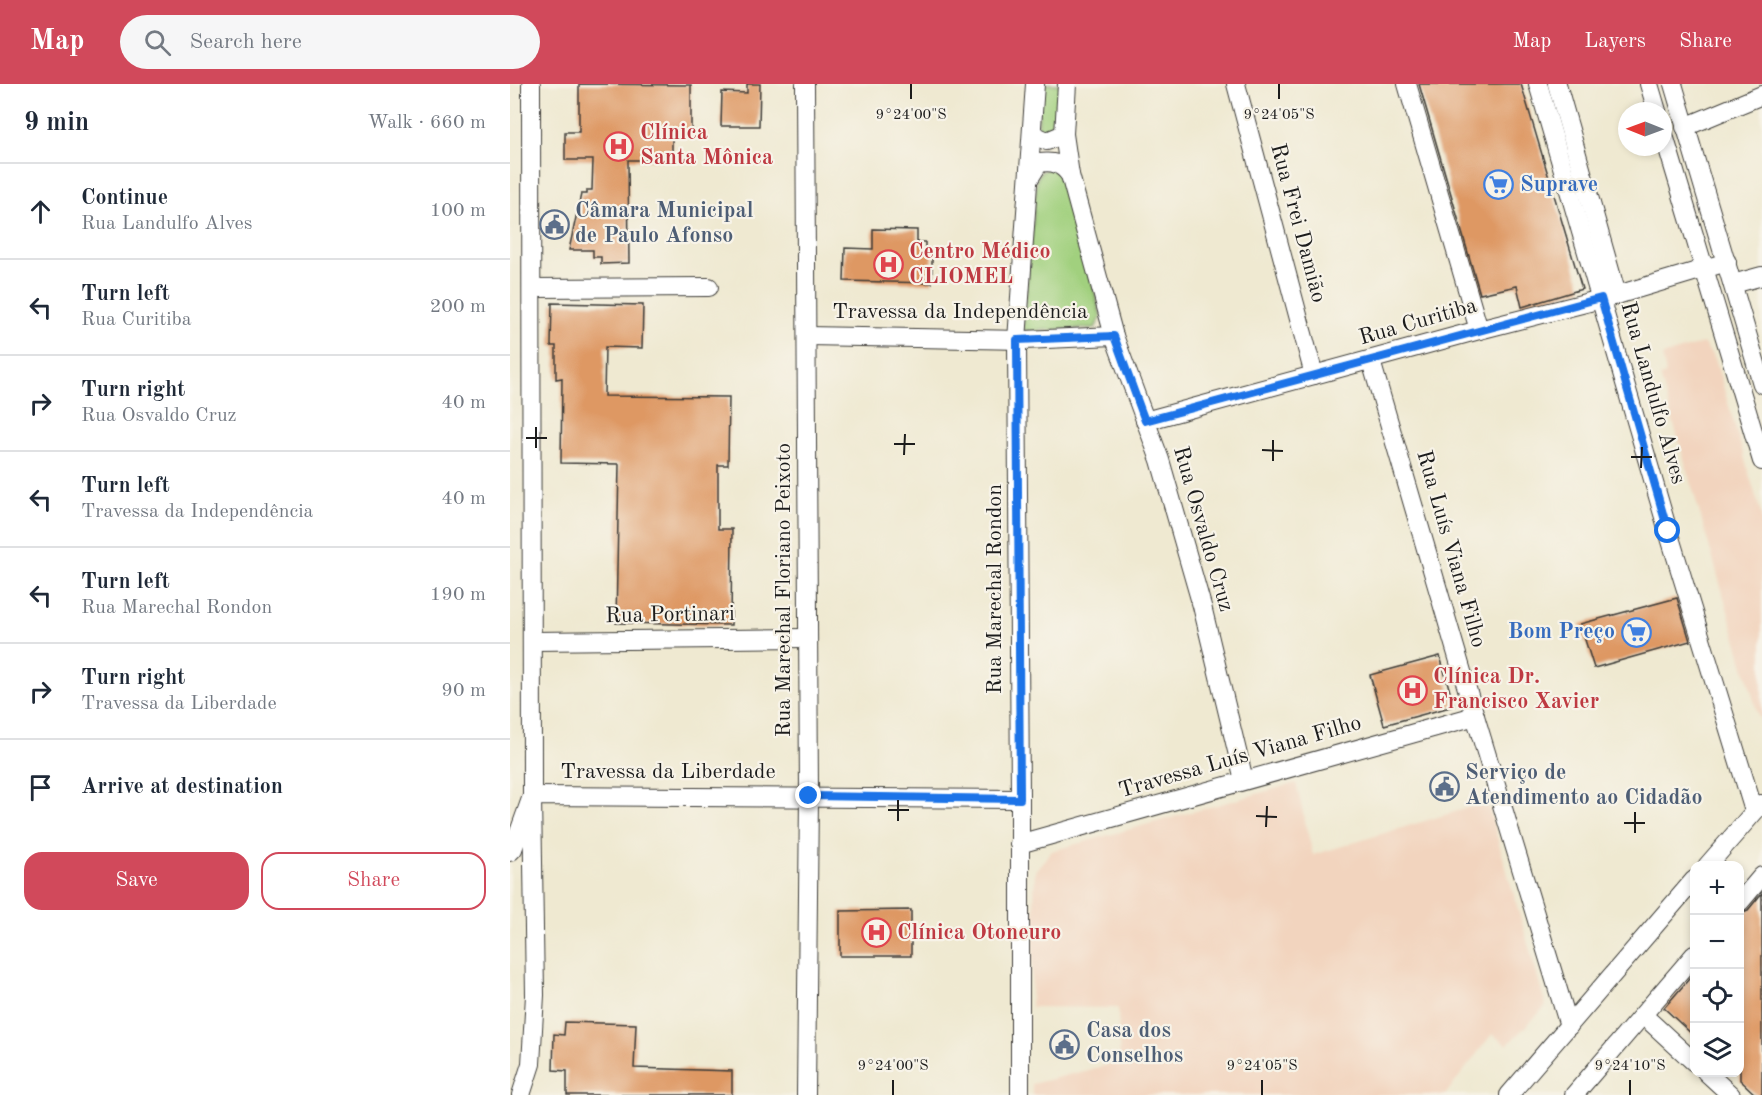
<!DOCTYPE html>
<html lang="en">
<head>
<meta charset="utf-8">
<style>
  :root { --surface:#fff; --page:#f6f6f7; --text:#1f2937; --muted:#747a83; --line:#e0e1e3; --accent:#d1495b }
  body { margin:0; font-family:"Old Standard TT",serif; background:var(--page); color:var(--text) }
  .controls { position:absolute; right:18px; bottom:18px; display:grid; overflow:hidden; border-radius:12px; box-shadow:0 3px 9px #0003 }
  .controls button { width:54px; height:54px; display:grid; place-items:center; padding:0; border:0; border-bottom:2px solid var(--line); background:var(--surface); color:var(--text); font:30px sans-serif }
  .compass { position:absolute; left:1108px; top:18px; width:54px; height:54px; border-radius:50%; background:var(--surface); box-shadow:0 3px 9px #0003; rotate:271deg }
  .stop { position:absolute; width:18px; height:18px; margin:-14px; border:4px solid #1a73e8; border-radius:50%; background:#fff }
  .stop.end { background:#1a73e8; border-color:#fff; box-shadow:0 2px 6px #0008 }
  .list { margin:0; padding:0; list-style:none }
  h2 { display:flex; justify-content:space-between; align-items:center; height:78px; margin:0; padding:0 24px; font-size:26px }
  h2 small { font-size:20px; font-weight:400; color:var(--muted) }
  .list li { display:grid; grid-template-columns:39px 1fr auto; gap:18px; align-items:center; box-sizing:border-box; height:96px; padding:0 24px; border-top:2px solid var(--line) }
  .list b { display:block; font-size:22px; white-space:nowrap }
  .list p { margin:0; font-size:20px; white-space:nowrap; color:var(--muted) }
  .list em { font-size:20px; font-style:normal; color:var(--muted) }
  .actions { display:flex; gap:12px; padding:18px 24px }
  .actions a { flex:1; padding:14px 0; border:2px solid var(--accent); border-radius:18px; text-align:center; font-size:21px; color:var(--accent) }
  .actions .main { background:var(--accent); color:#fff }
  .icon { flex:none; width:33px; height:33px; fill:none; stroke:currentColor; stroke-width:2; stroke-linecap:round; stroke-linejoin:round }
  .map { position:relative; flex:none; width:1252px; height:1011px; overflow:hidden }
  header { display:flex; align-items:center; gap:36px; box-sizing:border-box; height:84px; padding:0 30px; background:var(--accent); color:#fff }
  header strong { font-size:28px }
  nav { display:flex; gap:33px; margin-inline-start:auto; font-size:21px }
  .search { width:420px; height:54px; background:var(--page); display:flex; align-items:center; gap:15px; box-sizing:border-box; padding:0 21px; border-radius:33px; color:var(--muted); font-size:22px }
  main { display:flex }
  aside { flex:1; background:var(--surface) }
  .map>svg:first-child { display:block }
</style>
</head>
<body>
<header>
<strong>Map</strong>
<div class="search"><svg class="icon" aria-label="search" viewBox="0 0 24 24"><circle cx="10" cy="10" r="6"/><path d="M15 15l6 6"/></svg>Search here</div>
<nav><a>Map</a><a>Layers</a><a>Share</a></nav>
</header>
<main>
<aside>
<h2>9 min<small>Walk · 660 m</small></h2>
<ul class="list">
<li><svg class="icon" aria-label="ahead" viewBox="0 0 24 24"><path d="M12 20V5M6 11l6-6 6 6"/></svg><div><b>Continue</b><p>Rua Landulfo Alves</p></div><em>100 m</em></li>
<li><svg class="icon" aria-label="left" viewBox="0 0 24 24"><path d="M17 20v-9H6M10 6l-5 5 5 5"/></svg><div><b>Turn left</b><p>Rua Curitiba</p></div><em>200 m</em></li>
<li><svg class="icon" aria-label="right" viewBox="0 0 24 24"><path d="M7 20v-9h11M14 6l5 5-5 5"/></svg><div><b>Turn right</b><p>Rua Osvaldo Cruz</p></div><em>40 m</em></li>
<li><svg class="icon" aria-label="left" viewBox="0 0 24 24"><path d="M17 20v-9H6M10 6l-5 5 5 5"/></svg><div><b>Turn left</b><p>Travessa da Independência</p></div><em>40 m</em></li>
<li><svg class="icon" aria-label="left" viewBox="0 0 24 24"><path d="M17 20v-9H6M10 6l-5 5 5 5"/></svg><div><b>Turn left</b><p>Rua Marechal Rondon</p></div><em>190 m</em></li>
<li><svg class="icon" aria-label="right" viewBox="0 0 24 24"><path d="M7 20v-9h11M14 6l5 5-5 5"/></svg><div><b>Turn right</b><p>Travessa da Liberdade</p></div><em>90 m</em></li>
<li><svg class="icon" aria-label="arrive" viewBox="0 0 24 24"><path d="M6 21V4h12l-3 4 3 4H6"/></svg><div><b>Arrive at destination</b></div></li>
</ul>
<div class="actions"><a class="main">Save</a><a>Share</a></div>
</aside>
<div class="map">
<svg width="1252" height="1011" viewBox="0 0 1252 1011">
  <rect width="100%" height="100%" fill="#f7f3e8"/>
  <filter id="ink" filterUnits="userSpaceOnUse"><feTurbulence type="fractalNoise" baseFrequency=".0167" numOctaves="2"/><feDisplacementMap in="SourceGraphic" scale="12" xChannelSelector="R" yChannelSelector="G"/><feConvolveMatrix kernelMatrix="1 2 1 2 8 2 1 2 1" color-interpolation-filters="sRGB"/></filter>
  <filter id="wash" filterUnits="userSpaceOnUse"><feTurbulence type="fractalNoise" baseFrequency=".008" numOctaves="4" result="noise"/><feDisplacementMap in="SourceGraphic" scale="24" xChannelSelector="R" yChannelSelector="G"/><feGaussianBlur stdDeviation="1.35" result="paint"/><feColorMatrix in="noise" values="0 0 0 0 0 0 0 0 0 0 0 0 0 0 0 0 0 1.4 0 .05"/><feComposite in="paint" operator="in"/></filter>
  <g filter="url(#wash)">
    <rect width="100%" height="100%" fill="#efe9d1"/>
    <g fill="#f2d4be">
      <path d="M 1193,259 L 1205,275 L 1252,433 L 1252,634 L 1249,634 L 1150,292 L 1156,290 L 1152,272 Z"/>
      <path d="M 786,699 L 803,771 L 977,718 L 1036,922 L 997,961 L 982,950 L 935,1011 L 522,1011 L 522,1000 L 610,978 L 608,924 L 521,923 L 525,787 L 542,767 Z"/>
    </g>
    <g fill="#a1d07e" stroke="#5e764d" stroke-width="1.5">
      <path d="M 530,0 L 555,0 L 549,49 L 528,47 Z"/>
      <path d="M 540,84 L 555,90 L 591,233 L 585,244 L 517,247 L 513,244 L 527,95 L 531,88 Z"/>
    </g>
    <g id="blocks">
      <g fill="#de9864">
        <path d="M 69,0 L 181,1 L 181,49 L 162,49 L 162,76 L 118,76 L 119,179 L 91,180 L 91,173 L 83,173 L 83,166 L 59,166 L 71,110 L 77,110 L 77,106 L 82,106 L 83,76 L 55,76 L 55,48 L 69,48 Z"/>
        <path d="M 237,0 L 250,0 L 249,42 L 211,42 L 212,8 L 237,9 Z"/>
        <path d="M 909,0 L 1011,0 L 1072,205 L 1012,223 L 1007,202 L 970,210 Z"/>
        <path d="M 363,145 L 407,146 L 407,158 L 415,158 L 415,165 L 422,165 L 422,199 L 334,197 L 335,164 L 363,165 Z"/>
        <path d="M 42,219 L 133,221 L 132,264 L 95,263 L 94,312 L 219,313 L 218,381 L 208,381 L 208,445 L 222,445 L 221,541 L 106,539 L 109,380 L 51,379 L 52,294 L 46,295 L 46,262 L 41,262 Z"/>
        <path d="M 1167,514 L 1180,557 L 1084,584 L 1070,540 Z"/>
        <path d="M 930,572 L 944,622 L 874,641 L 860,591 Z"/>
        <path d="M 1252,809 L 1252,1011 L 1246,1011 L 1230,996 L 1230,829 L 1238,826 Z"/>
        <path d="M 401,826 L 401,872 L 330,872 L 330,827 Z"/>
        <path d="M 1185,888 L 1185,953 L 1154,924 Z"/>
        <path d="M 55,938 L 126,940 L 124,984 L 222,987 L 222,1011 L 57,1011 L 57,987 L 43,986 L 44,950 L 54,951 Z"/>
      </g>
    </g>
  </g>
  <g filter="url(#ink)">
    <use href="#blocks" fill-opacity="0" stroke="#3c3b37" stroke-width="1.5"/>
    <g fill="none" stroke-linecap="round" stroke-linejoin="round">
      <defs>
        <g id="minor">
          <path d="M 295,0 L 299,712 L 296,1011"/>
          <path d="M 557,0 L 554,50 L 560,91 L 604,252 L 650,376 L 692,522 L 734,696"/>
          <path d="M 726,0 L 804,291"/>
          <path d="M 897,0 L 969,246"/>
          <path d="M 1028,0 L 1158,447 L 1244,727"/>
          <path d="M 1047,0 L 1107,211"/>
          <path d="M 1139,0 L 1147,27"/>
          <path d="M 1163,0 L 1252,300"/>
          <path d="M 1175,43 L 1252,11"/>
          <path d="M 1153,48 L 1252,377"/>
          <path d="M 522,50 L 537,57 L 554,50"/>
          <path d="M 519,95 L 529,79 C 543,77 551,79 560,91"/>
          <path d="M 1223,200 L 1252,192"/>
          <path d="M 22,204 L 199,203"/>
          <path d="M 297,252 L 514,256 L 604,252"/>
          <path d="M 861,277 L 965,632 L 1059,942"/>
          <path d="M 635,337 L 969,246 L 1107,211 L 1217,178"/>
          <path d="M 22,557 L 298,554"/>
          <path d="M 509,760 L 965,632"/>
          <path d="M 0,768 L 3,765 L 22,712 L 21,0"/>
          <path d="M 1197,782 L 1251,720"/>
          <path d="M 1230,818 L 1252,792"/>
          <path d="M 1133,931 L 1184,978"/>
          <path d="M 1196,988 L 1221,1011"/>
          <path d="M 11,1011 L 21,980 L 25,911 L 22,712 L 510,715"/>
          <path d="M 510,1011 L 510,715 L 507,256 L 525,0"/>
          <path d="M 999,1011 L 1184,796"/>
          <path d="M 1064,1011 L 1184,871"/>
        </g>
      </defs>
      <use href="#minor" stroke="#3c3b37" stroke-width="20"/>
      <use href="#minor" stroke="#fff" stroke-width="18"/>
    </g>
  </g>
  <g fill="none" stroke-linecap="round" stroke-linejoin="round" filter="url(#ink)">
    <path stroke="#1a73e8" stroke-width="8" d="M 299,712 L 510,715 L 507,256 L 604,252 L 635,337 L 1091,214 L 1158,447"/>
  </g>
  <path fill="none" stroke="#1c1c1c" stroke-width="2" d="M 401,15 L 401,0M 769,15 L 769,0M 16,354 L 37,354M 384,360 L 405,360M 26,364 L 26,343M 752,366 L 773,367M 394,371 L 395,350M 1121,373 L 1142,373M 763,377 L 763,356M 1131,384 L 1132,363M 378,726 L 399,726M 746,732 L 767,733M 388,737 L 388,716M 1114,739 L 1135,739M 756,743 L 757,722M 1125,749 L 1125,728M 383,1011 L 383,996M 752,1011 L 752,996M 1120,1011 L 1120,996"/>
  <defs>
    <symbol id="hospital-ring" viewBox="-11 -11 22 22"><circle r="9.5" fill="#f7f3e8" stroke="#e0444e" stroke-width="1.5"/><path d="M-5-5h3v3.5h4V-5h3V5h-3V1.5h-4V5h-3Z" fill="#e0444e"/></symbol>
    <symbol id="supermarket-ring" viewBox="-11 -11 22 22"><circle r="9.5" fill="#f7f3e8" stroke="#3f7fe0" stroke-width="1.5"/><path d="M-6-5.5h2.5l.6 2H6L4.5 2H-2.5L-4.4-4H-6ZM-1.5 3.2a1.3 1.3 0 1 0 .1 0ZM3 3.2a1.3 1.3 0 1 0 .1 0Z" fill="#3f7fe0"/></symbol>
    <symbol id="civic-ring" viewBox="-11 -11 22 22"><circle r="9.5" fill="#f7f3e8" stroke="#5c6f8a" stroke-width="1.5"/><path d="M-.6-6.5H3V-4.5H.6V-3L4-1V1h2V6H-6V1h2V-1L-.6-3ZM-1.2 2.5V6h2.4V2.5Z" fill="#5c6f8a"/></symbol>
  </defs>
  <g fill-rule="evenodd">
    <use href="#hospital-ring" x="92" y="46" width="33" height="33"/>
    <use href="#supermarket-ring" x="972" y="84" width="33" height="33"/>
    <use href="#civic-ring" x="28" y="124" width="33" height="33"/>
    <use href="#hospital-ring" x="362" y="164" width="33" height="33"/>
    <use href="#supermarket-ring" x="1110" y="532" width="33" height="33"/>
    <use href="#hospital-ring" x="886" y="590" width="33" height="33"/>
    <use href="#civic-ring" x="918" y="686" width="33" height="33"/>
    <use href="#hospital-ring" x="350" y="832" width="33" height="33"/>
    <use href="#civic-ring" x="538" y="944" width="33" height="33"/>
  </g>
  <g text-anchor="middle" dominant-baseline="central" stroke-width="4.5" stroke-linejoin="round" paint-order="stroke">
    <g font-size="22" font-weight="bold" fill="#be3a42" stroke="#f7f3e8" text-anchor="start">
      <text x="130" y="49">Clínica<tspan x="130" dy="25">Santa Mônica</tspan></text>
      <text x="399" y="168">Centro Médico<tspan x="399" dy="25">CLIOMEL</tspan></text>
      <text x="923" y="593">Clínica Dr.<tspan x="923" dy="25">Francisco Xavier</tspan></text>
      <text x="387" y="849">Clínica Otoneuro</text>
    </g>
    <g font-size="22" font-weight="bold" fill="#366cbe" stroke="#f7f3e8" text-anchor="start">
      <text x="1010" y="101">Suprave</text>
      <text x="1105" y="548" text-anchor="end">Bom Preço</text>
    </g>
    <g font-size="22" font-weight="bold" fill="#4e5e75" stroke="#f7f3e8" text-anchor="start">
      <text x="65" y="127">Câmara Municipal<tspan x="65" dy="25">de Paulo Afonso</tspan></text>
      <text x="955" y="689">Serviço de<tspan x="955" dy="25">Atendimento ao Cidadão</tspan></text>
      <text x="576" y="947">Casa dos<tspan x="576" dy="25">Conselhos</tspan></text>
    </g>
    <g font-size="22" fill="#1c1c1c" stroke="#f7f3e8">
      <text transform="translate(788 139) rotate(75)">Rua Frei Damião</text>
      <text x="450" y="228">Travessa da Independência</text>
      <text transform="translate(908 238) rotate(-16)">Rua Curitiba</text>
      <text transform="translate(1143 309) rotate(74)">Rua Landulfo Alves</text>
      <text transform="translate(693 445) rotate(74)">Rua Osvaldo Cruz</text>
      <text transform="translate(941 465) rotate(74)">Rua Luís Viana Filho</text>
      <text transform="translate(485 505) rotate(-90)">Rua Marechal Rondon</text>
      <text transform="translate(274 506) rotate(-90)">Rua Marechal Floriano Peixoto</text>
      <text transform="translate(160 531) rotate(-1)">Rua Portinari</text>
      <text transform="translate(730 673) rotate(-16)">Travessa Luís Viana Filho</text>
      <text x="158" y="688">Travessa da Liberdade</text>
    </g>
  </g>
  <g font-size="15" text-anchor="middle" fill="#1c1c1c" stroke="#f7f3e8" stroke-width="4.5" stroke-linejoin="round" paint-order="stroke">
    <text x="401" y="35">9°24'00"S</text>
    <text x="769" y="35">9°24'05"S</text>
    <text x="383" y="986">9°24'00"S</text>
    <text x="752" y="986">9°24'05"S</text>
    <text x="1120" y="986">9°24'10"S</text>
  </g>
</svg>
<div class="controls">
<button>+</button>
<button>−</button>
<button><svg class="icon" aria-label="locate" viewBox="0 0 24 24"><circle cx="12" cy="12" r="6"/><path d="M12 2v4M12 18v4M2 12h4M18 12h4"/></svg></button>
<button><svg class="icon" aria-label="layers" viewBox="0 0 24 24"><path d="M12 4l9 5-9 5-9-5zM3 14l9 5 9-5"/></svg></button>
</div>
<svg class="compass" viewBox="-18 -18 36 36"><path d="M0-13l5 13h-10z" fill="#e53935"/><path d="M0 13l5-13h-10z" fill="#747a83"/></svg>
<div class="stop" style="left:1158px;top:447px"></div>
<div class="stop end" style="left:299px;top:712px"></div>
</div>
</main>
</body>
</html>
